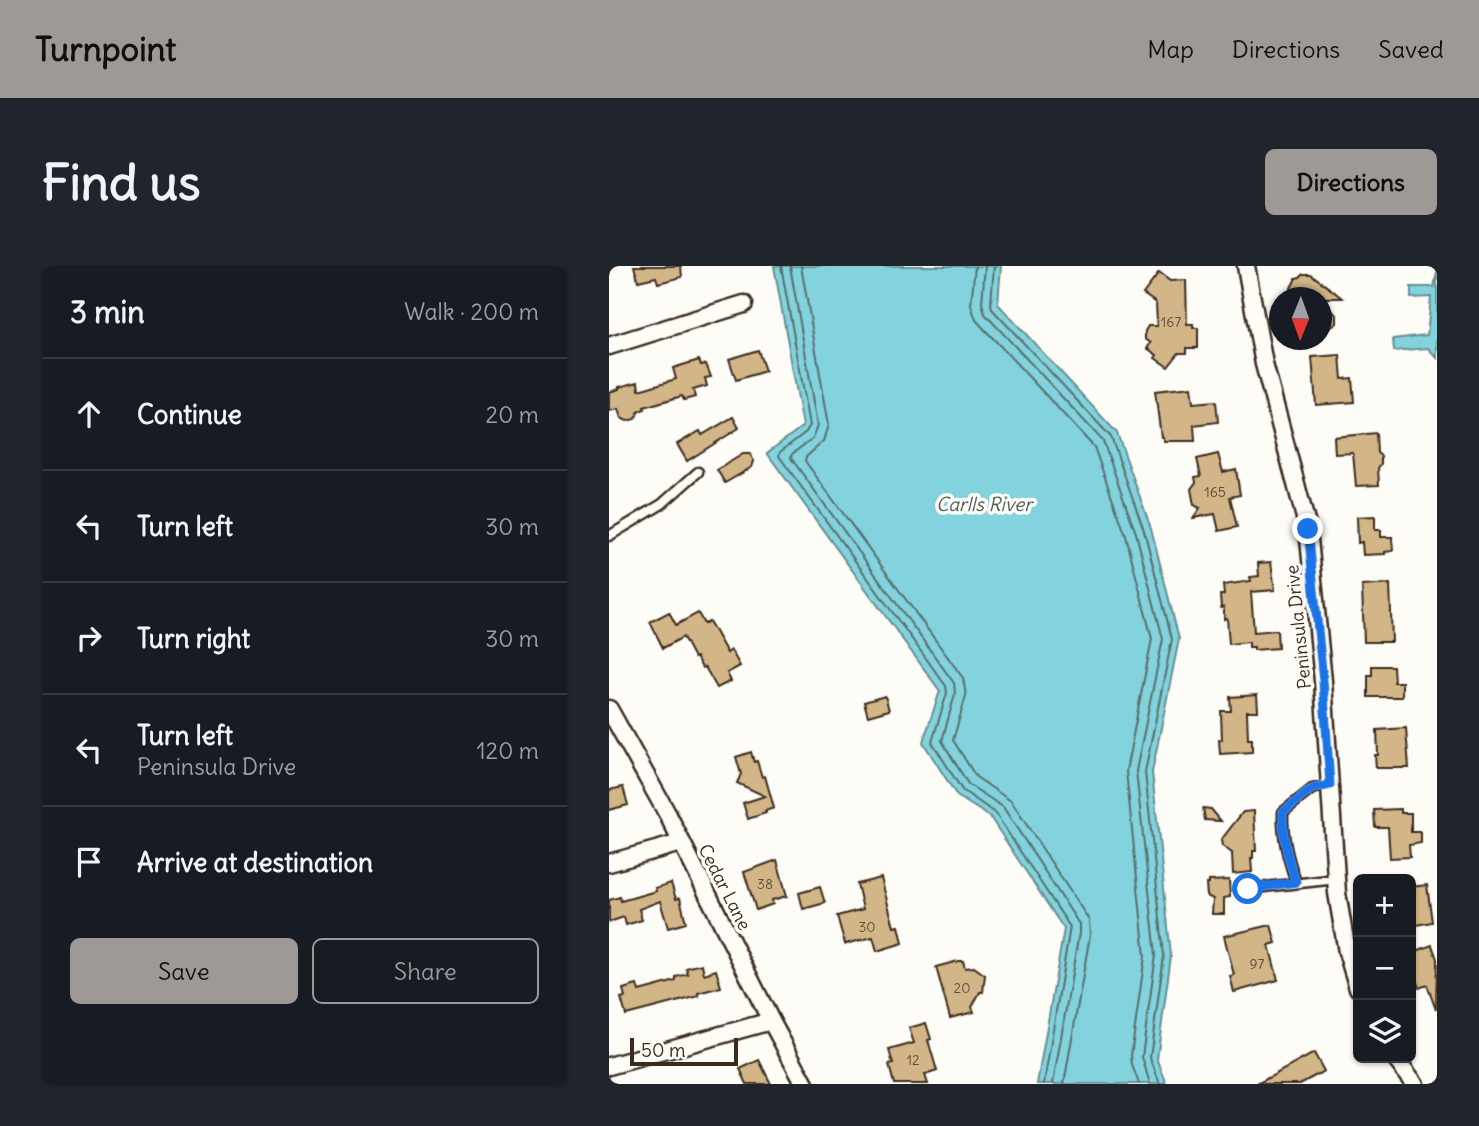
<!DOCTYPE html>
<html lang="en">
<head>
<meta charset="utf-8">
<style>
  :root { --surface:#171b24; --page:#20242c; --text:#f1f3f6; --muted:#9ea1a6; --line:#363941; --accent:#9f9995 }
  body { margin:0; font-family:Delius,sans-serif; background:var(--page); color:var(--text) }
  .controls { position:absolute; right:21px; bottom:21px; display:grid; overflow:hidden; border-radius:10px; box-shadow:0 2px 5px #0004 }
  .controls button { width:63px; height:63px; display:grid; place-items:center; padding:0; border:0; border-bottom:2px solid var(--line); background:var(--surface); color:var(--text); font:35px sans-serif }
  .compass { position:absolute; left:660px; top:21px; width:63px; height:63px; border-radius:50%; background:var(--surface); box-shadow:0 2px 5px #0004; rotate:181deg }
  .scale { position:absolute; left:21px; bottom:18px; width:108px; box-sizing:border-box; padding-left:7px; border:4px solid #3b2a1e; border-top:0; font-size:19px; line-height:24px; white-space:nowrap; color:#3b2a1e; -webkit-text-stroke:5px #fdfcf7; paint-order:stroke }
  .stop { position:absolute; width:21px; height:21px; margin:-16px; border:5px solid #1a73e8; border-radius:50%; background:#fff }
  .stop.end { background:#1a73e8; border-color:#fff; box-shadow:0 2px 7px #0008 }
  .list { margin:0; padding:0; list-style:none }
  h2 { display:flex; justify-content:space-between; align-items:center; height:91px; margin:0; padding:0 28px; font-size:30px }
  h2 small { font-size:23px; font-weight:400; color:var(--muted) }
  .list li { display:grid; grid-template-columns:46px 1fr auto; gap:21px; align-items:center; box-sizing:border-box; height:112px; padding:0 28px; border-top:2px solid var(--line) }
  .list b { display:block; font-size:26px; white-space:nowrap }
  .list p { margin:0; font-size:23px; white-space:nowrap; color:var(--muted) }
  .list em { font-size:23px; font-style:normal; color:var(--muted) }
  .actions { display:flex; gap:14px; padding:21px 28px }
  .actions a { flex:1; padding:16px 0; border:2px solid var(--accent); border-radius:10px; text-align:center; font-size:24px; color:var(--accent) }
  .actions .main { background:var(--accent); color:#111 }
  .icon { flex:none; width:38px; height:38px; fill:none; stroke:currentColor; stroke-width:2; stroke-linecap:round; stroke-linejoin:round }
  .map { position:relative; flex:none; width:828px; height:818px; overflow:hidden; border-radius:10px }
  header { display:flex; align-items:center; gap:42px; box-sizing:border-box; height:98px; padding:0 35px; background:var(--accent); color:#111 }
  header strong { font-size:33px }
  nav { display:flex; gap:38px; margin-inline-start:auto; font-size:24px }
  .intro { display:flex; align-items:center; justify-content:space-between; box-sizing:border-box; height:168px; padding:0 42px }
  h1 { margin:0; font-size:49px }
  .button { padding:18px 32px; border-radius:10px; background:var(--accent); color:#111; font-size:24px; font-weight:700 }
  main { display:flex; gap:42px; padding:0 42px }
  aside { flex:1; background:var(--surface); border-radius:10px; box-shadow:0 2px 5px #0004 }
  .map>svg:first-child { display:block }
</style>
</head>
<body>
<header>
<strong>Turnpoint</strong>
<nav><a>Map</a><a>Directions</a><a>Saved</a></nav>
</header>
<div class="intro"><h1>Find us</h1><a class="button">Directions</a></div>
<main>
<aside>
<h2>3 min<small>Walk · 200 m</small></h2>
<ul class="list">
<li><svg class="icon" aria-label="ahead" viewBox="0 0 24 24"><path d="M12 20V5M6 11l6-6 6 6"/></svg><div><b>Continue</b></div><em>20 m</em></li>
<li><svg class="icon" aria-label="left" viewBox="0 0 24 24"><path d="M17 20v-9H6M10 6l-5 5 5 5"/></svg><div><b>Turn left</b></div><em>30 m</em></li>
<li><svg class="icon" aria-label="right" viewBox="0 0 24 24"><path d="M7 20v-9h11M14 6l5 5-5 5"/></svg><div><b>Turn right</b></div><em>30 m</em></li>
<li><svg class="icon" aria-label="left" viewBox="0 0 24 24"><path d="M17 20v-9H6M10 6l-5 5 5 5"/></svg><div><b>Turn left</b><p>Peninsula Drive</p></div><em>120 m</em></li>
<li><svg class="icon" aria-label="arrive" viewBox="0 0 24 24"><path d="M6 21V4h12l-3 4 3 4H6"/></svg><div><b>Arrive at destination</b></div></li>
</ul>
<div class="actions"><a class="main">Save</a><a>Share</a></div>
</aside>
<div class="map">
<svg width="828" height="818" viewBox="0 0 828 818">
  <rect width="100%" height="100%" fill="#fdfcf7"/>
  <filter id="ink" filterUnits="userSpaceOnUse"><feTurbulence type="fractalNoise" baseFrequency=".0143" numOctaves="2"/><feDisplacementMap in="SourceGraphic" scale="14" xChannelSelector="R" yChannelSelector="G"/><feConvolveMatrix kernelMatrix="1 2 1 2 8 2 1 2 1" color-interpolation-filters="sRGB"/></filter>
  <g filter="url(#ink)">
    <g fill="#83d3de" stroke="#668f91" stroke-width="2">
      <path d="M 165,0 L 392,0 L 389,38 L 508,167 L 542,262 L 570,373 L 543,506 L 562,690 L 548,793 L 558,818 L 428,818 L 455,663 L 381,551 L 348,530 L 314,476 L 331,425 L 158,187 L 194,160 Z"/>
      <path d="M 828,6 L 828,92 L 819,82 L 785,85 L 784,73 L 818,69 L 822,31 L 802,32 L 802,21 L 825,21 Z"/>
    </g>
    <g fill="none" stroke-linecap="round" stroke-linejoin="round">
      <g stroke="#586e6b" stroke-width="2">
        <path d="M 172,0 L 201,159 L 197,166 L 171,186 L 170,190 L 337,420 L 338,427 L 323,476 L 353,524 L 386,547 L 461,661 L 435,818"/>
        <path d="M 181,0 L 209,159 L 204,172 L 183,188 L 182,192 L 345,417 L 346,428 L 333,475 L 359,518 L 394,541 L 470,658 L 470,667 L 444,818"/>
        <path d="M 192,0 L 220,159 L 215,175 L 197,191 L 196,195 L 354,412 L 357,430 L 344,474 L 367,511 L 402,535 L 480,654 L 481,669 L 455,818"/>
        <path d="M 366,0 L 362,39 L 367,54 L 485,181 L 517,270 L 543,373 L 517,505 L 536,690 L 522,790 L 523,799 L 530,818"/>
        <path d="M 376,0 L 373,37 L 376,48 L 494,175 L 527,267 L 554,373 L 527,505 L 547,689 L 533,791 L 541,818"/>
        <path d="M 385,0 L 382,37 L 383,43 L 502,171 L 535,264 L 563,373 L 536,506 L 555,690 L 541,792 L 551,818"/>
      </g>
    </g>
    <g fill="#d3b688" stroke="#3b2a1e" stroke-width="2">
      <path d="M 25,0 L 72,0 L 73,11 L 49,17 L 47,11 L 29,15 Z"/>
      <path d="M 550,7 L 561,15 L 577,14 L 578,58 L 584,58 L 584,62 L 589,62 L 589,82 L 578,82 L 578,87 L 570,87 L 559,101 L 546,92 L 548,89 L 538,82 L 542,77 L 536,73 L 536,65 L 539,60 L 548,60 L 547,37 L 534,28 Z"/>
      <path d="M 694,8 L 702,8 L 733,32 L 682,32 L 682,22 L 687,12 L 691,11 Z"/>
      <path d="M 712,32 L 728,50 L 728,57 L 724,60 L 712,61 Z"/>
      <path d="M 149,84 L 156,105 L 127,114 L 120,93 Z"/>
      <path d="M 731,89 L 733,113 L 743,112 L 745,136 L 707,139 L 703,91 Z"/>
      <path d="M 90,94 L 92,99 L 97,98 L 102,111 L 96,112 L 98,120 L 84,124 L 86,131 L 75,134 L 73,130 L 35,141 L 36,143 L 30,145 L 26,153 L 18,155 L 12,152 L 9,143 L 0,145 L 0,126 L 10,123 L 10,121 L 29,116 L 30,124 L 67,113 L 64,102 Z"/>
      <path d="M 582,121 L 584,137 L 607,135 L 609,156 L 585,159 L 586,175 L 555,175 L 554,171 L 552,171 L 546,125 Z"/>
      <path d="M 124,151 L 130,162 L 78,195 L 68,178 L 91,165 L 93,169 Z"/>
      <path d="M 767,167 L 768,187 L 772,190 L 772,198 L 769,202 L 770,219 L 747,220 L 744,187 L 726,188 L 725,171 Z"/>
      <path d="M 134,188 L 141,188 L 145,195 L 143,201 L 116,217 L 108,204 Z"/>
      <path d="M 609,188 L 614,206 L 627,203 L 631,229 L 621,231 L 628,261 L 610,265 L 606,248 L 584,252 L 591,242 L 585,239 L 582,223 L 587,216 L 586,211 L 592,210 L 588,193 Z"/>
      <path d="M 766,250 L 766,264 L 772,264 L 772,271 L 783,271 L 784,285 L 776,286 L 776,288 L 754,289 L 753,276 L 749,277 L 748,251 Z"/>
      <path d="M 662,296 L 666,324 L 642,326 L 645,366 L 668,364 L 669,382 L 645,384 L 645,381 L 640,381 L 640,376 L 620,378 L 618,352 L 615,353 L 615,341 L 612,342 L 611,329 L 615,329 L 614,319 L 642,315 L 641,311 L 650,310 L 649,297 Z"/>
      <path d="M 781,318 L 783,376 L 755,376 L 753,320 Z"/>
      <path d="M 60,346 L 67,359 L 89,347 L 95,358 L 100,355 L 118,387 L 122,384 L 131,400 L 118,407 L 122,415 L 108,422 L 96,401 L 93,402 L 87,391 L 85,392 L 74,371 L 54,382 L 41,356 Z"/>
      <path d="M 763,400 L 784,400 L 785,416 L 793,416 L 793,431 L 759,431 L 759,409 L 763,409 Z"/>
      <path d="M 648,429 L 649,445 L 638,445 L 639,473 L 643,473 L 643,486 L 611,488 L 610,474 L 613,474 L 612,445 L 622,445 L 621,431 Z"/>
      <path d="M 276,430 L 280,444 L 259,450 L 255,436 Z"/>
      <path d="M 797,462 L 800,502 L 767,502 L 766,489 L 769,489 L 768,464 Z"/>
      <path d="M 142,486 L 145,496 L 148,495 L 153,511 L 156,510 L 165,542 L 156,545 L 157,547 L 139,553 L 134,537 L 156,530 L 128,517 L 132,508 L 127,491 Z"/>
      <path d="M 14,521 L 19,539 L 0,544 L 0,524 Z"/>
      <path d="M 594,542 L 602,543 L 612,555 L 596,554 Z"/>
      <path d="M 792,543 L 792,547 L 802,547 L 802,566 L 812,566 L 812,577 L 800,579 L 801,591 L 781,592 L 779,561 L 766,561 L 765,544 Z"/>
      <path d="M 645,545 L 647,585 L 644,585 L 644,592 L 642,592 L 643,606 L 624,608 L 623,587 L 613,580 L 612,574 L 634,546 Z"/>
      <path d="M 168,594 L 178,630 L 163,634 L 164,638 L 147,644 L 135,606 Z"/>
      <path d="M 272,612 L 285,661 L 290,660 L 294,677 L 268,685 L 264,671 L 236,678 L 228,650 L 254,643 L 248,618 Z"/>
      <path d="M 620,614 L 621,631 L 615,632 L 615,648 L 603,648 L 604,633 L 598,630 L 597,618 L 600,618 L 600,615 Z"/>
      <path d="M 62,617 L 67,633 L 71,632 L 77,657 L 59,662 L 51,635 L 30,643 L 33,654 L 17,659 L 15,651 L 0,656 L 0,634 L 11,631 L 12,635 L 47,625 L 46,622 Z"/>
      <path d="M 818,619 L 823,656 L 802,660 L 802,621 Z"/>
      <path d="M 211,621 L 216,637 L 194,643 L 190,627 Z"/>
      <path d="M 662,659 L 667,677 L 660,679 L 669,714 L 625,726 L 621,710 L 625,709 L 615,670 Z"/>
      <path d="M 823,679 L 828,693 L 827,744 L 818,719 L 810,722 L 804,705 L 802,706 L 802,687 Z"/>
      <path d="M 349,695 L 354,695 L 356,702 L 365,701 L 376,709 L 374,726 L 371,726 L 363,741 L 365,746 L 341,752 L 327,701 Z"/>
      <path d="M 93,698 L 95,708 L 107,704 L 112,721 L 89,727 L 90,730 L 17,749 L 12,732 L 16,731 L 14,723 L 28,719 L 30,725 L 67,715 L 67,711 L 79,708 L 77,702 Z"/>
      <path d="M 317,757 L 322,773 L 319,774 L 328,805 L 316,809 L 319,818 L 285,818 L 280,799 L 284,798 L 280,784 L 305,777 L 300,762 Z"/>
      <path d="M 705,787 L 715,805 L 691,818 L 648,818 Z"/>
      <path d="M 150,794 L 162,818 L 138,818 L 131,803 Z"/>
    </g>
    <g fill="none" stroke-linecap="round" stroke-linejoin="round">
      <defs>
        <g id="service">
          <path d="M 0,270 L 53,238 L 89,206"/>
          <path d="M 687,616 C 679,593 673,571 674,546 L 703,523 L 721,519"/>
          <path d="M 638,623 L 728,613"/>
        </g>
        <g id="minor">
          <path d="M 637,0 L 655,98 L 699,263 L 714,415 L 728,627 L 738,686 L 749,722"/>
          <path d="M 0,80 L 135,38"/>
          <path d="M 0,443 L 59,549 L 162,755 L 196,818"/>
          <path d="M 0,597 L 72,577"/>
          <path d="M 786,792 L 806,818"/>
          <path d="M 0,800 L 162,755"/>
        </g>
      </defs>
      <use href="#service" stroke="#3b2a1e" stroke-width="13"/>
      <use href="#minor" stroke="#3b2a1e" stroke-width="21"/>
      <use href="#service" stroke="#fdfcf7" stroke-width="8"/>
      <use href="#minor" stroke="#fdfcf7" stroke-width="16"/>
    </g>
  </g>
  <g fill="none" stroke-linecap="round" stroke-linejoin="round" filter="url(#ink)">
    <path stroke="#1a73e8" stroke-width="9" d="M 639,623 L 687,616 C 679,593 673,571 674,546 L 703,523 L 721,519 L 714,415 L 699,263"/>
  </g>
  <g text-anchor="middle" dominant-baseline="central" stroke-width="7" stroke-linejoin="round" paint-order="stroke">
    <g font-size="14" fill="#614d38">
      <text x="562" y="56">167</text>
      <text x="606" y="226">165</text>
      <text x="156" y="618">38</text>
      <text x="258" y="661">30</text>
      <text x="648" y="698">97</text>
      <text x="353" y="722">20</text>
      <text x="304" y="794">12</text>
    </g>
    <g font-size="18" fill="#3b2a1e" stroke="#fdfcf7">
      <text transform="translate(689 361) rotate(-96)">Peninsula Drive</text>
      <text transform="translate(116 621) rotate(63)">Cedar Lane</text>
    </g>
    <g font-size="19" font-style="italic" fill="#515d58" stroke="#fdfcf7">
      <text x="375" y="238">Carlls River</text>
    </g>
  </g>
</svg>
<div class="controls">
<button>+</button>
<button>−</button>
<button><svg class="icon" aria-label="layers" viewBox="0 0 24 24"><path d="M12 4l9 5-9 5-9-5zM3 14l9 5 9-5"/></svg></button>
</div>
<svg class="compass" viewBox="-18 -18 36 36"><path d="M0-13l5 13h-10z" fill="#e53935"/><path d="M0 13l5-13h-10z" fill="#9ea1a6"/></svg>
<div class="scale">50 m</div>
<div class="stop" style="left:639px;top:623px"></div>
<div class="stop end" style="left:699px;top:263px"></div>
</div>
</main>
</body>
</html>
